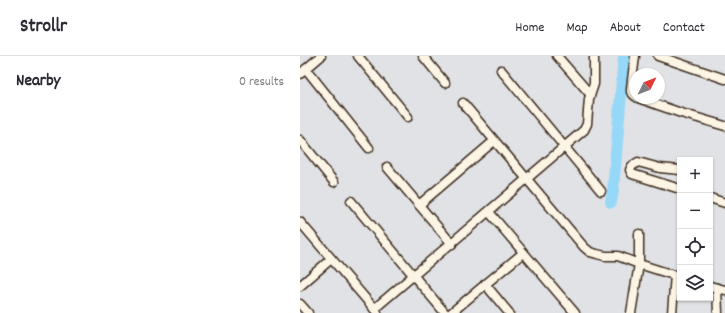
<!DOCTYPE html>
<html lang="en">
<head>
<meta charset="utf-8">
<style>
  :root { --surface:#fff; --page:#f7f7f7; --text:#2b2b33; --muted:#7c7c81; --line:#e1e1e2 }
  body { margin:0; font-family:Dekko,sans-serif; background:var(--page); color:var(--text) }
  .controls { position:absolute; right:12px; bottom:12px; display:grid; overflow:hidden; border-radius:0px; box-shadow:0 1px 3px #0004 }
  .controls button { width:36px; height:36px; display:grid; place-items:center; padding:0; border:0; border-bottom:1px solid var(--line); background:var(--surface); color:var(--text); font:20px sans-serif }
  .compass { position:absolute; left:329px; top:12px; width:36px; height:36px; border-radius:50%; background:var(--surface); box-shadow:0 1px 3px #0004; rotate:47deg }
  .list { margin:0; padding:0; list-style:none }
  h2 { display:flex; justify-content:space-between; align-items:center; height:52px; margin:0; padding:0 16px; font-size:17px }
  h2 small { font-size:13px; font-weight:400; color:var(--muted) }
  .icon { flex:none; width:22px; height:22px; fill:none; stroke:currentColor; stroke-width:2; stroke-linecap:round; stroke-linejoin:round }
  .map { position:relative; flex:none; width:425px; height:257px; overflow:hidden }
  header { display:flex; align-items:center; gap:24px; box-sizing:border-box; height:56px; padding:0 20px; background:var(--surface); border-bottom:1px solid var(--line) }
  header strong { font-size:19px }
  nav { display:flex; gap:22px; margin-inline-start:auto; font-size:14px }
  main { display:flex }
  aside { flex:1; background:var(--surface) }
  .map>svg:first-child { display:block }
</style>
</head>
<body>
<header>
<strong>Strollr</strong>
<nav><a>Home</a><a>Map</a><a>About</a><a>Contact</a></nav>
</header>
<main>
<aside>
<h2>Nearby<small>0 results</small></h2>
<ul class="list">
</ul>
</aside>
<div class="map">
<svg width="425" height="257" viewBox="0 0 425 257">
  <rect width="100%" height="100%" fill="#e1e2e5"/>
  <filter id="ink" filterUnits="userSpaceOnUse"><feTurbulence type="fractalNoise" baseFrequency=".025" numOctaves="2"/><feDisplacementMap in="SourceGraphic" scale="8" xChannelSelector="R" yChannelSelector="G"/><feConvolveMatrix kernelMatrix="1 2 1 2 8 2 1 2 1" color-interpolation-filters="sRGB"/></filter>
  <g filter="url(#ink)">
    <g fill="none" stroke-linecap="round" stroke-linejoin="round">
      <path stroke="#95d8f7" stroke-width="12" d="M 311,146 L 313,135 L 324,0"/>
      <defs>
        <g id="minor">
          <path d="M 58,0 L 108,61"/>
          <path d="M 123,0 L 145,27"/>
          <path d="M 257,0 L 290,38"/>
          <path d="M 358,0 L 425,23"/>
          <path d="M 6,13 L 69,92"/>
          <path d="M 201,14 L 301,135"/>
          <path d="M 0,18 L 21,0"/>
          <path d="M 335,40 L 331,36 L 331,32 L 335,0"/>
          <path d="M 338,42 L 381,57 L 425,70"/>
          <path d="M 163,47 L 284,191 L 290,196 L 297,198 L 305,200 L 318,200 L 339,208 L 380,221"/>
          <path d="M 0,84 L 34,126"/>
          <path d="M 87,111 L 152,188"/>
          <path d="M 380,114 L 360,112 L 338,106 L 332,110 L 330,114 L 332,118 L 380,133"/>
          <path d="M 410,142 L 425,147"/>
          <path d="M 51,145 L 145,257"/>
          <path d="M 119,149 L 194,85"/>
          <path d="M 189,156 L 275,257"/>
          <path d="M 0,166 L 77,256"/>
          <path d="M 185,228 L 209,257"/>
          <path d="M 0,230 L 31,203"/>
          <path d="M 410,230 L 425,234"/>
          <path d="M 417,232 L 418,257"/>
          <path d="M 0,248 L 8,257"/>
          <path d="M 74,253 L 284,74 L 287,68 L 289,43 L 294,28 L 294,0"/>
          <path d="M 151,257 L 223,197"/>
          <path d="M 331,257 L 339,208 L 339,178"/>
          <path d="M 372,257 L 375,219"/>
        </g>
      </defs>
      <use href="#minor" stroke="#3b2a1e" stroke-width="11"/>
      <use href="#minor" stroke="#fcf5e5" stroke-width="8"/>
    </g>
  </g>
</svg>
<div class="controls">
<button>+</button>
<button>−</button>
<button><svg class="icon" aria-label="locate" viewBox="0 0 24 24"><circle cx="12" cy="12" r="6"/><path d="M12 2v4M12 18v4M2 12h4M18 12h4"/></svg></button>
<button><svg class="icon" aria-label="layers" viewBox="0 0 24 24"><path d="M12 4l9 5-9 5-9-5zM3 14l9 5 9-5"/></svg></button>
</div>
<svg class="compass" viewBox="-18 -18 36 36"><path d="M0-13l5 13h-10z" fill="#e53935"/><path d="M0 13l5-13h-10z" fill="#7c7c81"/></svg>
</div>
</main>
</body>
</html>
